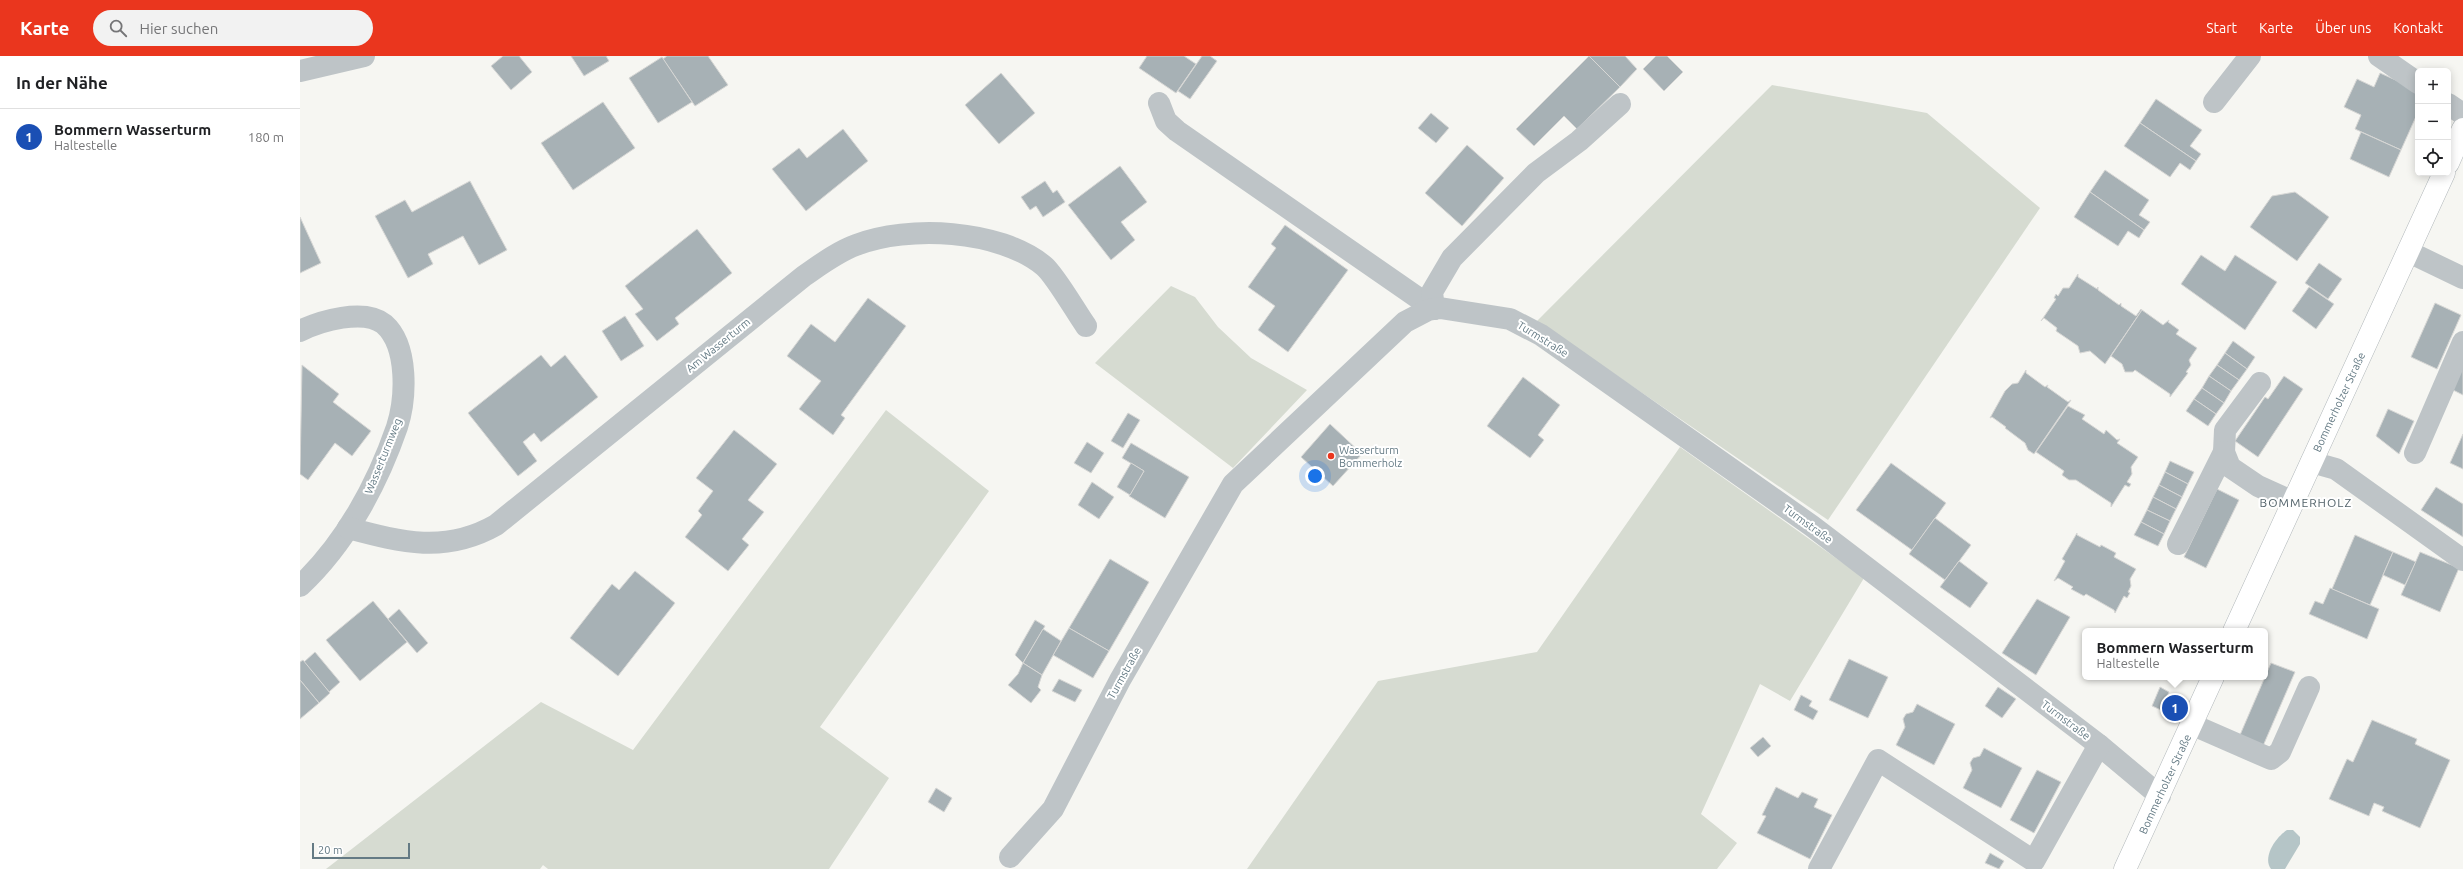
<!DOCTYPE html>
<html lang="de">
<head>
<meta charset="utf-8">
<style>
  :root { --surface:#fff; --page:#f2f2f2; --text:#202124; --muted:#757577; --line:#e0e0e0; --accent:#ea361e }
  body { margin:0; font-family:Ubuntu,sans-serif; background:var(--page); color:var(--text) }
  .controls { position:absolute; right:12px; top:12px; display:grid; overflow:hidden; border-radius:6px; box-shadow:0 2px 10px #0003 }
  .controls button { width:36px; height:36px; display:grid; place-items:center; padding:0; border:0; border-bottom:1px solid var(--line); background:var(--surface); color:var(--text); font:20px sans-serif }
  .scale { position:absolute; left:12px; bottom:10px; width:98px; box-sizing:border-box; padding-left:4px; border:2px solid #647a84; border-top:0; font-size:11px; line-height:14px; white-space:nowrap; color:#647a84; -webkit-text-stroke:3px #fff; paint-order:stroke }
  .you { position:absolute; left:1015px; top:420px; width:14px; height:14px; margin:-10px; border:3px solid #fff; border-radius:50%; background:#1a73e8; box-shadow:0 0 0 6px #1a73e833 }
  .badge { display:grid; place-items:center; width:26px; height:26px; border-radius:50%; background:var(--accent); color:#fff; font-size:13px; font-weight:700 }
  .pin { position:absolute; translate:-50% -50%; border:2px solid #fff; box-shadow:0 1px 4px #0006 }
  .popup { position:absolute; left:1782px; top:572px; width:186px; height:52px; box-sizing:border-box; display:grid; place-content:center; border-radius:6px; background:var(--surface); filter:drop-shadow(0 1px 3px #0005); font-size:13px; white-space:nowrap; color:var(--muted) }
  .popup b { font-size:15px; color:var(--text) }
  .popup::after { content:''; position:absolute; left:50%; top:100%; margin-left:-8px; border:8px solid transparent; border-top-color:var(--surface) }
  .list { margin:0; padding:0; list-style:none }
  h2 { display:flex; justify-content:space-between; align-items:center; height:52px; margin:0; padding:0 16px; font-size:17px }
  h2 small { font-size:13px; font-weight:400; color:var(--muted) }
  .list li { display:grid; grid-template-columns:26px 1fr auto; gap:12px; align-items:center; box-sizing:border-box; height:56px; padding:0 16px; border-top:1px solid var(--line) }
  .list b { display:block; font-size:15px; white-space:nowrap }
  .list p { margin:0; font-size:13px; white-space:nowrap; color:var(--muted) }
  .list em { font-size:13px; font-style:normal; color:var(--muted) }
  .icon { flex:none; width:22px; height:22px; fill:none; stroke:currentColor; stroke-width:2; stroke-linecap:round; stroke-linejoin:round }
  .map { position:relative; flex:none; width:2163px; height:813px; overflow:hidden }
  header { display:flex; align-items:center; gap:24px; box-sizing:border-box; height:56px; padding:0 20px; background:var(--accent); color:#fff }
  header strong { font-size:19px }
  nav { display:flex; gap:22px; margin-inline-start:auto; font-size:14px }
  .search { width:280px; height:36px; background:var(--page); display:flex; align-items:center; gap:10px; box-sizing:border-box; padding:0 14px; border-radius:22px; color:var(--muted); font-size:15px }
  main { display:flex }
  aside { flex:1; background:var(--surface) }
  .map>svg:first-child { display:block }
</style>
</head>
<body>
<header>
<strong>Karte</strong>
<div class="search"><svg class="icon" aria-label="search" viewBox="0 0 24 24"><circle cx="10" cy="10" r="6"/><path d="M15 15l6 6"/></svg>Hier suchen</div>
<nav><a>Start</a><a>Karte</a><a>Über uns</a><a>Kontakt</a></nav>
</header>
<main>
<aside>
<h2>In der Nähe<small></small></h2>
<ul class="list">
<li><span class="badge" style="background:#1a4fb4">1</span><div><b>Bommern Wasserturm</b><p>Haltestelle</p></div><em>180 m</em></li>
</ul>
</aside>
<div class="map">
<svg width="2163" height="813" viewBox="0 0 2163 813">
  <rect width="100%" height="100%" fill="#f6f6f2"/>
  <g fill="#d6dbd1">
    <path d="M 1472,29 L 1627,57 L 1740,152 L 1528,464 L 1237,265 Z"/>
    <path d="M 871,230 L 895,241 L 918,271 L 951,302 L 1007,334 L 933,412 L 795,307 Z"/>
    <path d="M 586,354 L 689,435 L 520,671 L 589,722 L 529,813 L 248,813 L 243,809 L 240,813 L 26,813 L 241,646 L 333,694 Z"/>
    <path d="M 1380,391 L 1564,522 L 1490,645 L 1460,628 L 1401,758 L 1437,787 L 1417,813 L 947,813 L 1078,625 L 1237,596 Z"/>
  </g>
  <path fill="#b5c5c7" d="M 1987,774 L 1993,774 L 2000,781 L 2000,788 L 1985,813 L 1971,813 C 1962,801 1976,781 1987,774 Z"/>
  <g fill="#a7b1b5" stroke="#d7d7d5">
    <path d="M 203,0 L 219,0 L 232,16 L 211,34 L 191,10 Z"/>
    <path d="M 271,0 L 306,0 L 309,5 L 284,20 Z"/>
    <path d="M 367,0 L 408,0 L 428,29 L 395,50 L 363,3 Z"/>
    <path d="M 847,0 L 884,0 L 896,8 L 876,37 L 839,12 Z"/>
    <path d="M 902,0 L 910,0 L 917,5 L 890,43 L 878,35 Z"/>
    <path d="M 1289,0 L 1320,31 L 1277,73 L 1264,60 L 1234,90 L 1216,73 Z"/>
    <path d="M 1289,0 L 1325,0 L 1337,13 L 1320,31 Z"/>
    <path d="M 1356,0 L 1367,0 L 1383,16 L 1364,35 L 1343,13 Z"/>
    <path d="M 362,1 L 392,46 L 358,67 L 329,22 Z"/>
    <path d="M 701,17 L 735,57 L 699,88 L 665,49 Z"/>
    <path d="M 2080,17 L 2118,34 L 2118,56 L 2101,94 L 2055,73 L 2061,59 L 2044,51 L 2057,23 L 2074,31 Z"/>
    <path d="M 1856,43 L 1902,74 L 1890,90 L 1901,98 L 1896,105 L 1840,67 Z"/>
    <path d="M 303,46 L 335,92 L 273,134 L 241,87 Z"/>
    <path d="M 1131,57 L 1149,72 L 1136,87 L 1118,72 Z"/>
    <path d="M 1840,67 L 1896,105 L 1890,114 L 1880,107 L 1870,121 L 1824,90 Z"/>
    <path d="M 543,73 L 568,105 L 506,155 L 472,113 L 499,92 L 507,102 Z"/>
    <path d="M 2061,76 L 2101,94 L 2089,121 L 2050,103 Z"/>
    <path d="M 1167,89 L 1204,122 L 1162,170 L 1125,137 Z"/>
    <path d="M 820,110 L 847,146 L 821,166 L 835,184 L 811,204 L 768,149 Z"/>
    <path d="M 1805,114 L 1849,144 L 1839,159 L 1850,166 L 1844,174 L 1790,136 Z"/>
    <path d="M 170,125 L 207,194 L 179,209 L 163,180 L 128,198 L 133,208 L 108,222 L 75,160 L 105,144 L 112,156 Z"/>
    <path d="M 745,125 L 753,137 L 757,134 L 765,146 L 743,161 L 736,150 L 730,154 L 721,141 Z"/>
    <path d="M 1790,136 L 1844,174 L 1839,182 L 1828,175 L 1818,190 L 1774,161 Z"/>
    <path d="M 1995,136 L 2029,161 L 1997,205 L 1950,171 L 1972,140 Z"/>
    <path d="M 0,161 L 21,207 L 0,217 Z"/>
    <path d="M 985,169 L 1048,214 L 988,296 L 958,274 L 975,250 L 948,231 L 976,192 L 971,188 Z"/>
    <path d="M 397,173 L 432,217 L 375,262 L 379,268 L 357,285 L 335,258 L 343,253 L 325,230 Z"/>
    <path d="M 1901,199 L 1925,215 L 1935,199 L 1977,226 L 1945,274 L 1881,228 Z"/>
    <path d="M 2019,207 L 2042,223 L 2028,243 L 2005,227 Z"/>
    <path d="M 1778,218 L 1778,221 L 1797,233 L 1798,231 L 1798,234 L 1819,249 L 1821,247 L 1821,250 L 1836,260 L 1841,253 L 1842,254 L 1805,308 L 1790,295 L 1780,297 L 1778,290 L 1756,275 L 1757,272 L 1744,262 L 1741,265 L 1756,243 L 1754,242 L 1756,238 L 1758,240 L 1763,232 L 1769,232 Z"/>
    <path d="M 2009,231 L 2034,248 L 2016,273 L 1992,255 Z"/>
    <path d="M 568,242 L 606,270 L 541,359 L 545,362 L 533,379 L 499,353 L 521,325 L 487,300 L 511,268 L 535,286 Z"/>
    <path d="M 2135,247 L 2161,259 L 2137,313 L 2111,301 Z"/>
    <path d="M 1842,254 L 1863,269 L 1869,264 L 1868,266 L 1879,274 L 1876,278 L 1897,292 L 1889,304 L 1891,309 L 1886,316 L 1888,317 L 1870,341 L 1870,338 L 1835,314 L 1833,316 L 1825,316 L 1822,308 L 1811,300 Z"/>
    <path d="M 325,260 L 344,290 L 321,305 L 302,275 Z"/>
    <path d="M 1933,285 L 1955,301 L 1947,313 L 1925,297 Z"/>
    <path d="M 1925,297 L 1947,313 L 1939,324 L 1917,309 Z"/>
    <path d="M 241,299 L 251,311 L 265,299 L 298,341 L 241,386 L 234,377 L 223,386 L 237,405 L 218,420 L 168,357 Z"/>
    <path d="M 2163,307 L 2163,339 L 2151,333 Z"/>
    <path d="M 2,309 L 39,338 L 33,346 L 71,375 L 52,400 L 35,387 L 8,424 L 0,418 Z"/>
    <path d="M 1917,309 L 1939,324 L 1931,335 L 1909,320 Z"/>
    <path d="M 1726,314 L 1726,317 L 1745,331 L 1748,329 L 1747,331 L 1768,346 L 1771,344 L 1734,398 L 1728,394 L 1725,387 L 1705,372 L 1706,371 L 1692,361 L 1690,362 L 1705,335 L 1712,328 L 1718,327 Z"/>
    <path d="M 1909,320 L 1931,335 L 1924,347 L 1902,332 Z"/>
    <path d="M 1984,320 L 2003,333 L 1958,401 L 1935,385 L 1965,341 L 1968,343 Z"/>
    <path d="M 1223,321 L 1260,349 L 1238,379 L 1244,384 L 1230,402 L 1187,370 Z"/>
    <path d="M 1902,332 L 1924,347 L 1916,358 L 1894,343 Z"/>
    <path d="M 1894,343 L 1916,358 L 1908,370 L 1886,355 Z"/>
    <path d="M 1768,350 L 1785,359 L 1782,363 L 1804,378 L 1806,374 L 1817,384 L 1820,383 L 1817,387 L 1838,401 L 1831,411 L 1832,418 L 1827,426 L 1831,428 L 1829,431 L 1825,429 L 1811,451 L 1811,447 L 1776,424 L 1769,424 L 1762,419 L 1764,415 L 1736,396 Z"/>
    <path d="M 2088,353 L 2114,365 L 2099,398 L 2076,380 Z"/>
    <path d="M 828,357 L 840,364 L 823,392 L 811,385 Z"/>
    <path d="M 1030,368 L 1062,398 L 1033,430 L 1001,401 Z"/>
    <path d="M 434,374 L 477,408 L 448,444 L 464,456 L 442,483 L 449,489 L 428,515 L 385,481 L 402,459 L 398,455 L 413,435 L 396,422 Z"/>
    <path d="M 2163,378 L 2163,413 L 2150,407 Z"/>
    <path d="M 787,386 L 804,397 L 791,417 L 774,407 Z"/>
    <path d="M 831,387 L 889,421 L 865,462 L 829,440 L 844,415 L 822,402 Z"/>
    <path d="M 1870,405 L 1894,416 L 1888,428 L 1865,416 Z"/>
    <path d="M 831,407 L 844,415 L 830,439 L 817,431 Z"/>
    <path d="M 1591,407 L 1646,447 L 1612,494 L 1556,454 Z"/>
    <path d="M 1865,416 L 1888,428 L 1882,441 L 1859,429 Z"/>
    <path d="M 792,426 L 814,441 L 799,463 L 778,449 Z"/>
    <path d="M 1859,429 L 1882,441 L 1876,453 L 1853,441 Z"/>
    <path d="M 2136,431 L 2163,448 L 2163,481 L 2121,454 Z"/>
    <path d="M 1917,433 L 1939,444 L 1906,512 L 1884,501 Z"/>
    <path d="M 1853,441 L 1876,453 L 1870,465 L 1847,454 Z"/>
    <path d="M 1847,454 L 1870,465 L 1864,478 L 1841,466 Z"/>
    <path d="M 1635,462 L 1671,489 L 1645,524 L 1609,498 Z"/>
    <path d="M 1841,466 L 1864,478 L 1858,490 L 1834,479 Z"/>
    <path d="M 1777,477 L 1777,479 L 1800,491 L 1801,489 L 1816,497 L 1814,501 L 1836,513 L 1830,523 L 1831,530 L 1828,536 L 1830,537 L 1827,542 L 1824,540 L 1815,557 L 1814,554 L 1786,538 L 1784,540 L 1771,533 L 1773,531 L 1758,522 L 1754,525 L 1765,505 L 1762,503 Z"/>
    <path d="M 2055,479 L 2093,496 L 2070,549 L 2032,533 Z"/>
    <path d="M 2093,496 L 2116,506 L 2105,529 L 2083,519 Z"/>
    <path d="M 2120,496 L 2159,512 L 2140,556 L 2101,539 Z"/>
    <path d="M 810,503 L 849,526 L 809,595 L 769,572 Z"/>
    <path d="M 1659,505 L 1688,527 L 1670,552 L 1640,531 Z"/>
    <path d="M 335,515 L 375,547 L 318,620 L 270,582 L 312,528 L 319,534 Z"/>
    <path d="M 2030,532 L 2079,553 L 2067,583 L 2009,558 L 2015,545 L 2023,548 Z"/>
    <path d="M 1737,543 L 1770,561 L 1736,619 L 1702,597 Z"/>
    <path d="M 73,545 L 107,586 L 60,625 L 26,584 Z"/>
    <path d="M 99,553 L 128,587 L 117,597 L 88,563 Z"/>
    <path d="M 735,564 L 745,570 L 723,607 L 715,599 Z"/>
    <path d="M 769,572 L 809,595 L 793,622 L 753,599 Z"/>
    <path d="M 743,573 L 761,585 L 742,619 L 723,607 Z"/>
    <path d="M 15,596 L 40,626 L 29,636 L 4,606 Z"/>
    <path d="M 1549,603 L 1588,621 L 1568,662 L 1529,644 Z"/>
    <path d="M 3,604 L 30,637 L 19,647 L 0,624 L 0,606 Z"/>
    <path d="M 723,607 L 742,619 L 738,631 L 741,634 L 731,647 L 708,629 L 718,618 Z"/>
    <path d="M 1971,607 L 1995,616 L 1963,690 L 1940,679 Z"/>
    <path d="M 759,623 L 782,634 L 775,646 L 752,635 Z"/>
    <path d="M 0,624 L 19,647 L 0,663 Z"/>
    <path d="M 1698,631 L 1716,643 L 1702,662 L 1685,650 Z"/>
    <path d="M 1860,631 L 1869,636 L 1861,654 L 1852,650 Z"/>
    <path d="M 1501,639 L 1512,645 L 1509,650 L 1518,655 L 1513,664 L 1494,654 Z"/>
    <path d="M 1617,648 L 1655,668 L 1634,709 L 1596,689 L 1605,671 L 1603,663 L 1606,658 L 1613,656 Z"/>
    <path d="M 2072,664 L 2117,683 L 2115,688 L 2150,704 L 2120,772 L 2082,755 L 2084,751 L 2074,747 L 2069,760 L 2029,743 L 2047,703 L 2053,706 Z"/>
    <path d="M 1463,681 L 1471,690 L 1458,701 L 1450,692 Z"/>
    <path d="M 1684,692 L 1722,712 L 1701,752 L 1663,732 L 1672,714 L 1670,707 L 1673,702 L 1680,700 Z"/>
    <path d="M 1737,714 L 1761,726 L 1734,777 L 1710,764 Z"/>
    <path d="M 1476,731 L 1498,742 L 1502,736 L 1518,743 L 1514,751 L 1532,759 L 1510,803 L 1457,777 L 1466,760 L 1462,759 Z"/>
    <path d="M 636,732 L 652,742 L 644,756 L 628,746 Z"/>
    <path d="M 1690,797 L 1704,805 L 1699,813 L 1685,807 Z"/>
  </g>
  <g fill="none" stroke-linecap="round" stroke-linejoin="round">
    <defs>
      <g id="major">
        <path d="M 2148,107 L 2163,73"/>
        <path d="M 1934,575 L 2144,117"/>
        <path d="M 1825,813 L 1913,621"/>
      </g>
    </defs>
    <use href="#major" stroke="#b2b8bb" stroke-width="23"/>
    <g stroke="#bec4c7" stroke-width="22">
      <path d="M 2079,0 L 2118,27"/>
      <path d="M 0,15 L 64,0"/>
      <path d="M 1914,46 L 1950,0"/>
      <path d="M 859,47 L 866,65 L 877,75 L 1134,253"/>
      <path d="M 2148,48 L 2163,58"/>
      <path d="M 2109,196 L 2163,222"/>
      <path d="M 1134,253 L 1132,236 L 1152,202 L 1236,117 L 1279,85 L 1320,48"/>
      <path d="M 0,275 C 20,265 64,252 84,268 C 109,290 106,343 97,371 C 77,429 45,488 0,530"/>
      <path d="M 1960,327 L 1925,374 L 1924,396 L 1930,411 L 1958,430 L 1993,446"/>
      <path d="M 2115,397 L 2163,286"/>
      <path d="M 2011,406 L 2036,413 L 2163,504"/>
      <path d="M 48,472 C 101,486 145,498 196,469 L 504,220 C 520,209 537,196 556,189 C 608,169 699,173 744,210 C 755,219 776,256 786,270"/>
      <path d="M 1878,488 L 1924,396"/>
      <path d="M 1893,669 L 1971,703 L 1980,696 L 2009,631"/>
      <path d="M 710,801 L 753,753 L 820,624 L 933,428 L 1105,266 L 1128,254 L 1140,252 L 1210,263 L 1241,279 L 1512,470 L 1799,689 L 1860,740"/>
      <path d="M 1519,813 L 1578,704 L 1734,805 L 1799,689"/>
    </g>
    <use href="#major" stroke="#fff" stroke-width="22"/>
  </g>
  <circle fill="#ea361e" stroke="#fff" stroke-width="1.5" cx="1031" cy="400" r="4"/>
  <g text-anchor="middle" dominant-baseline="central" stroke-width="4" stroke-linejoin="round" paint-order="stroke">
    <g font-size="11" fill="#647a84" stroke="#fff">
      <text transform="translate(1243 283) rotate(32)">Turmstraße</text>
      <text transform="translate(418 289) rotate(-39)">Am Wasserturm</text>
      <text transform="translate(2039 346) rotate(-65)">Bommerholzer Straße</text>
      <text transform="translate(83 400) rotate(-68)">Wasserturmweg</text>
      <text transform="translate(1508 468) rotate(36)">Turmstraße</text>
      <text transform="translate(824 617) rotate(-61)">Turmstraße</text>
      <text transform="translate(1766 664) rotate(37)">Turmstraße</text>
      <text transform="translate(1865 728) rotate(-65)">Bommerholzer Straße</text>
    </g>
    <g font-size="11" fill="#647a84" stroke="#fff" text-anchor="start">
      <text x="1039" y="394">Wasserturm<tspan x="1039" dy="13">Bommerholz</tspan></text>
    </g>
    <g font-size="12" letter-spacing="1" fill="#526269" stroke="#fff">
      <text x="2006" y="446">BOMMERHOLZ</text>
    </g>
  </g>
</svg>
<div class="controls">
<button>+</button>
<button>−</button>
<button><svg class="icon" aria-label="locate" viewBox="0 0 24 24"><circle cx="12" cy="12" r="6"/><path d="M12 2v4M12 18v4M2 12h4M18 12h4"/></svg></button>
</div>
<div class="scale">20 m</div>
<div class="you"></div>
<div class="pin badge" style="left:1875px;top:652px;background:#1a4fb4">1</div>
<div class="popup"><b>Bommern Wasserturm</b>Haltestelle</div>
</div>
</main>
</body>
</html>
